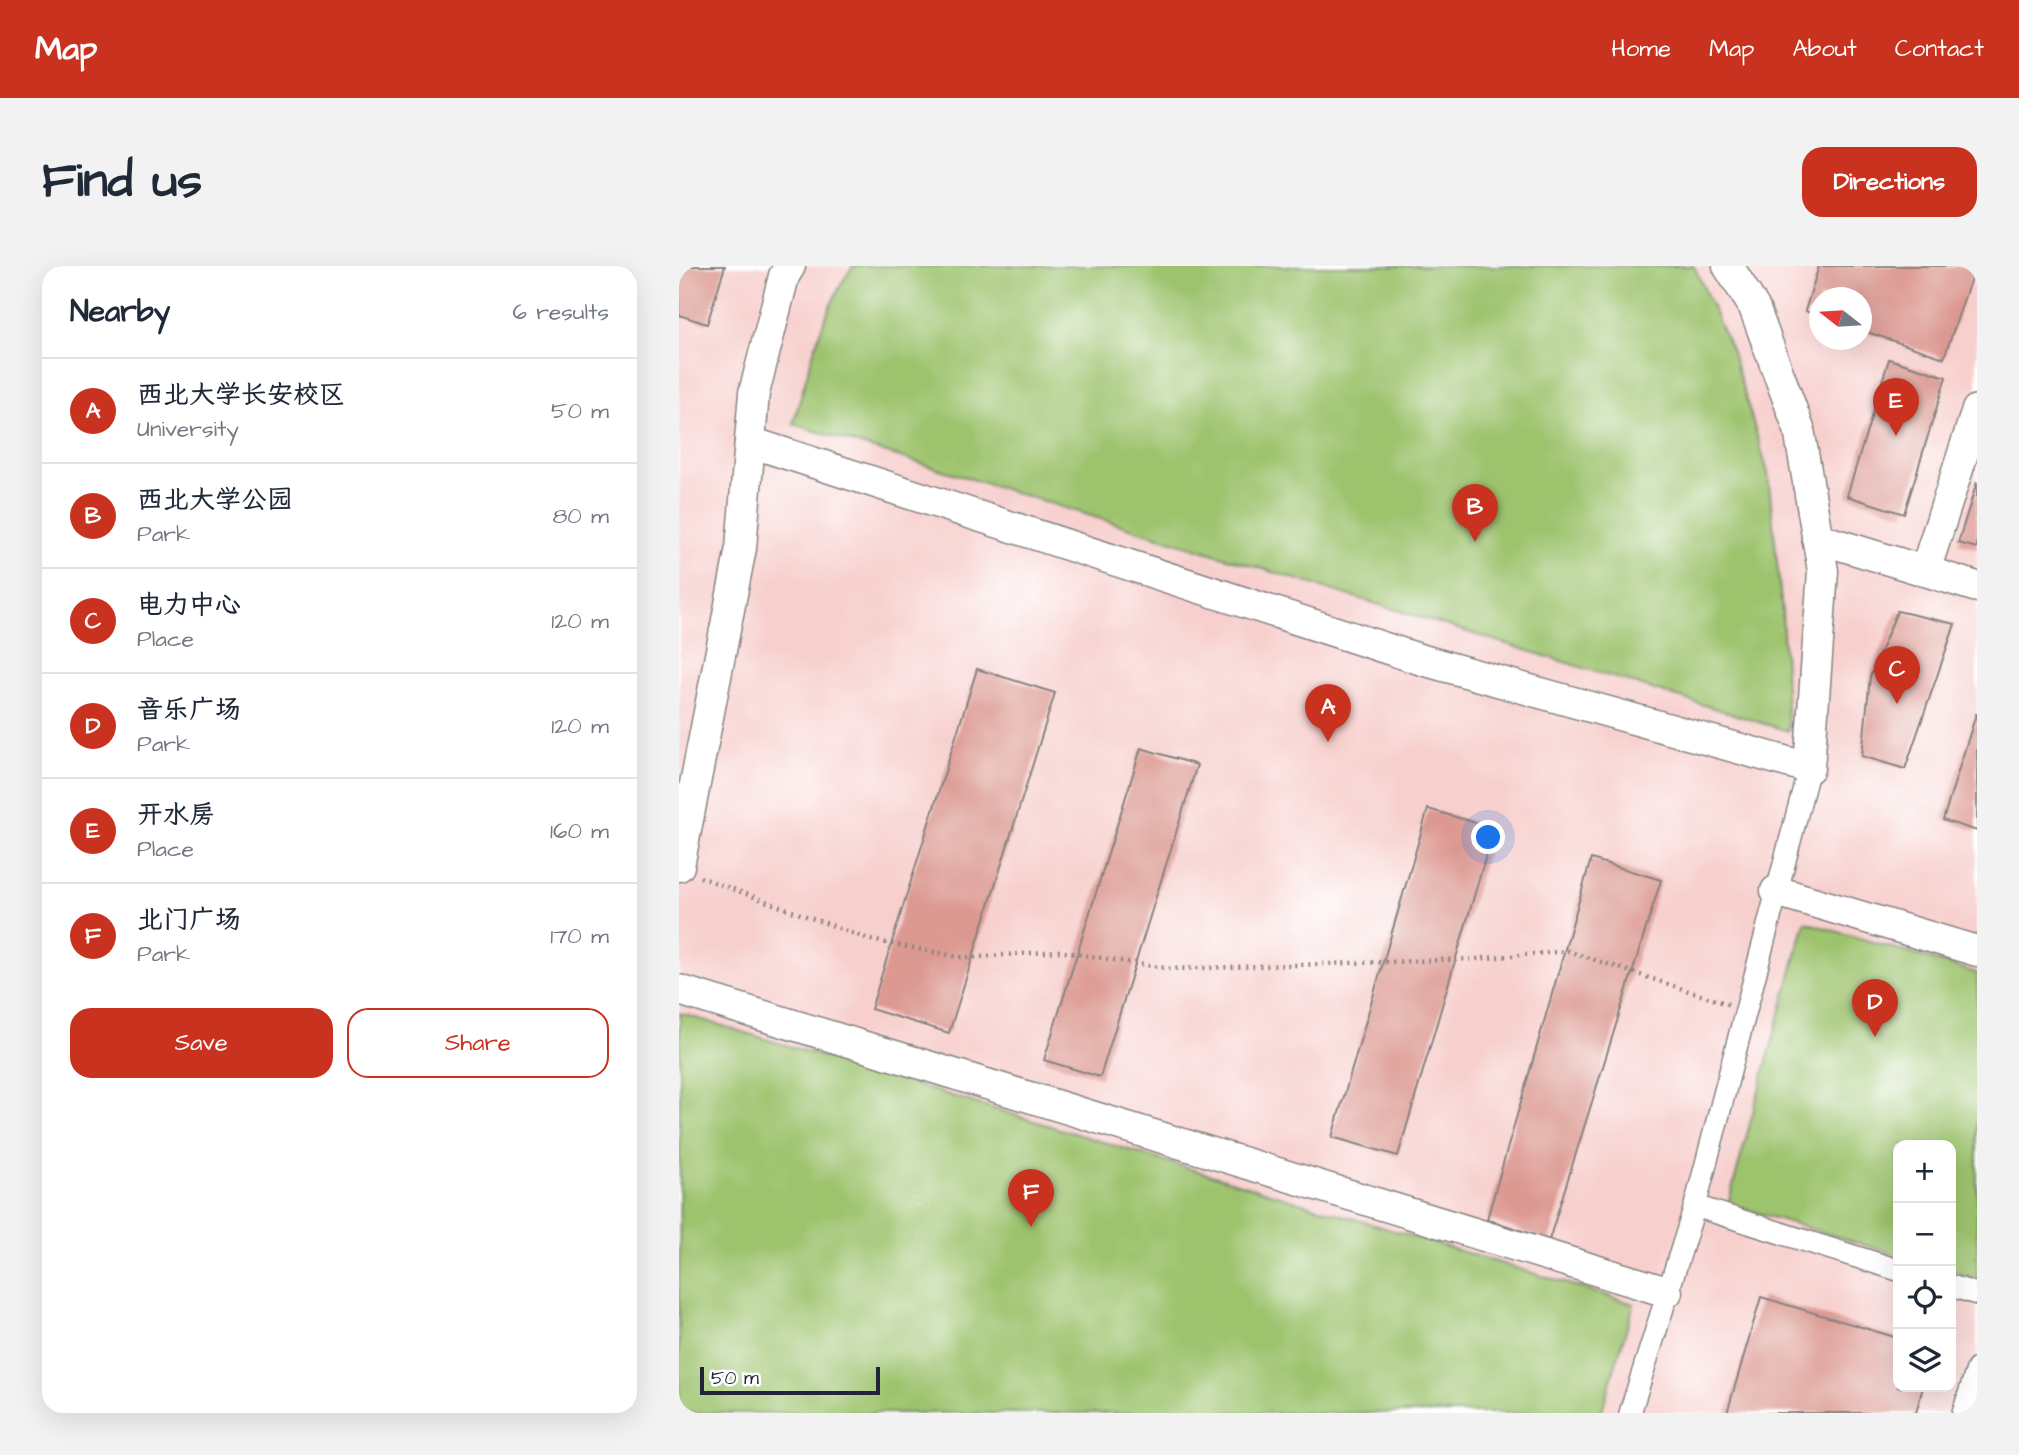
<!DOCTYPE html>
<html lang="en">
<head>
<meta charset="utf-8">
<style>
  :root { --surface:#fff; --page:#f2f2f3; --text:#1f2937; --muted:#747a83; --line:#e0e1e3; --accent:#c8321e }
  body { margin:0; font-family:"Architects Daughter","LXGW WenKai TC",sans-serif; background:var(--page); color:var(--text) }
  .controls { position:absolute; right:21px; bottom:21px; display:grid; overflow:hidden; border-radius:14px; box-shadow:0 7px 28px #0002 }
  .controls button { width:63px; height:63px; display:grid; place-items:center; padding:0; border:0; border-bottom:2px solid var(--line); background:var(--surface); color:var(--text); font:35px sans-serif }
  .compass { position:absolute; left:1130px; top:21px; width:63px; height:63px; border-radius:50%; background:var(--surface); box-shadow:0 7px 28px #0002; rotate:287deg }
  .scale { position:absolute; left:21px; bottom:18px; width:180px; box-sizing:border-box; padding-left:7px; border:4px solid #22223b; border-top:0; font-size:19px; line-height:24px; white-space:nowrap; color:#22223b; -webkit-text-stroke:5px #fff; paint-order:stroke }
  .you { position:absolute; left:810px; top:572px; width:24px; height:24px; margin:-18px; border:5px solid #fff; border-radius:50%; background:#1a73e8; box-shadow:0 0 0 10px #1a73e833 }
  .badge { display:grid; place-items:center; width:46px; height:46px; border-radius:50%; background:var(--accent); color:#fff; font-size:23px; font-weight:700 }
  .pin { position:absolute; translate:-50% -58px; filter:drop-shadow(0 2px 4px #0008) }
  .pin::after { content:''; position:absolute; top:37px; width:24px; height:21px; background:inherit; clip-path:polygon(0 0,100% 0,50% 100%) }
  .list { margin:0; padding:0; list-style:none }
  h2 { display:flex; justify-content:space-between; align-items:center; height:91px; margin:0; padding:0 28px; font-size:30px }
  h2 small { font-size:23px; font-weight:400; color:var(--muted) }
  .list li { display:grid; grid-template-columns:46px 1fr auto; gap:21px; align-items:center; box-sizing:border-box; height:105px; padding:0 28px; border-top:2px solid var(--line) }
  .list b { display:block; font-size:26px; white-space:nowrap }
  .list p { margin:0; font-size:23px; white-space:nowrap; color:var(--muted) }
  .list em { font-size:23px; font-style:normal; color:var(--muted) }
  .actions { display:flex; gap:14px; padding:21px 28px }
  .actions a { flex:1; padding:16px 0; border:2px solid var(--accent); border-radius:21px; text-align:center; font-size:24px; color:var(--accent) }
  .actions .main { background:var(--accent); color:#fff }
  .icon { flex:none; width:38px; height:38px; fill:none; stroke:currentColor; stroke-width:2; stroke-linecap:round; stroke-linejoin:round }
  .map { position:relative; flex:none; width:1298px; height:1147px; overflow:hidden; border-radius:21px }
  header { display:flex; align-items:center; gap:42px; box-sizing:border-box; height:98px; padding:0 35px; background:var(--accent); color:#fff }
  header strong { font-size:33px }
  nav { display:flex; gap:38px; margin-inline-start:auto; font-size:24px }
  .intro { display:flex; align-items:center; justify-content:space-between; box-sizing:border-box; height:168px; padding:0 42px }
  h1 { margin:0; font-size:49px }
  .button { padding:18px 32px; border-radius:21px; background:var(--accent); color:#fff; font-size:24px; font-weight:700 }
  main { display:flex; gap:42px; padding:0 42px }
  aside { flex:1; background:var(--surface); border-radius:21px; box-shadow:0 7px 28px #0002 }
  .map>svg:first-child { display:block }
</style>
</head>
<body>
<header>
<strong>Map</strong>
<nav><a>Home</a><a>Map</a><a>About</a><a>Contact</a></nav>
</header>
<div class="intro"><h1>Find us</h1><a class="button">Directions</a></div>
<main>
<aside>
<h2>Nearby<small>6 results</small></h2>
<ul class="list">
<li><span class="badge">A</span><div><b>西北大学长安校区</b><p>University</p></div><em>50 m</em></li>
<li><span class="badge">B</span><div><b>西北大学公园</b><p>Park</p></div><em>80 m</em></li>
<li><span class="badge">C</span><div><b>电力中心</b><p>Place</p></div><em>120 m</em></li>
<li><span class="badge">D</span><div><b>音乐广场</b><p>Park</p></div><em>120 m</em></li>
<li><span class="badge">E</span><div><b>开水房</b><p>Place</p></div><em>160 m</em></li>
<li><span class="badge">F</span><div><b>北门广场</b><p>Park</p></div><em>170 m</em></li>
</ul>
<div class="actions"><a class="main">Save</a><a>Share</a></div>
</aside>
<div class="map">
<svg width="1298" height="1147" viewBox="0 0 1298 1147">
  <rect width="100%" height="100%" fill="#fff"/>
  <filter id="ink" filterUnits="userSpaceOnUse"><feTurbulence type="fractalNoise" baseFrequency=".0143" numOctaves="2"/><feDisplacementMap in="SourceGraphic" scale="14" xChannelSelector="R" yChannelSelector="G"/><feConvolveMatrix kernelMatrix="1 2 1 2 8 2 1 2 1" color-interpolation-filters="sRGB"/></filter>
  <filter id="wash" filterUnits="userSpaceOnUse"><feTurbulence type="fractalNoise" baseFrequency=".00686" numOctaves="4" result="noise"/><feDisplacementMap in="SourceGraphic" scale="28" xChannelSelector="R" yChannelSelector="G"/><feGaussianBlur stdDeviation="1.57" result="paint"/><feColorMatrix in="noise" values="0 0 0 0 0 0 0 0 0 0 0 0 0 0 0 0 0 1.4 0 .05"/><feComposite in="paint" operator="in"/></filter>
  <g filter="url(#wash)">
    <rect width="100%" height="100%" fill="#ede4c6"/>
    <path fill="#f7d0ce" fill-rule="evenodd" d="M 0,0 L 1298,0 L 1298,1147 L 0,1147 ZM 1140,32 L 1182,32 L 1182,74 L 1140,74 ZM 1219,879 L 1272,879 L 1272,1121 L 1219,1121 Z"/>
    <g fill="#9dc36d" stroke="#607254" stroke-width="2">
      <path d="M 174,0 L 1015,0 L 1053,86 L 1089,207 L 1103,346 L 1109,465 L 114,158 C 130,106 141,45 174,0 Z"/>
      <path d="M 1126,656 L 1298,707 L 1298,1013 L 1272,1005 L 1272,879 L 1219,879 L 1219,989 L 1049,938 Z"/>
      <path d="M 1,747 L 955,1038 L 922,1147 L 0,1147 Z"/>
    </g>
    <g id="blocks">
      <g fill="#dc9991">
        <path d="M 0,0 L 46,0 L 28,58 L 0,49 Z"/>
        <path d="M 1140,0 L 1296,0 L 1265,92 L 1182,64 L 1182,32 L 1140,32 L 1140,50 L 1126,45 Z"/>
        <path d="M 1210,93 L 1267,111 L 1225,248 L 1168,230 Z"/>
        <path d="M 1298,216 L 1298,282 L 1279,277 Z"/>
        <path d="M 1218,345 L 1276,358 L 1226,503 L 1183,490 L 1191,411 Z"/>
        <path d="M 298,403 L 376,427 L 270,767 L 192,743 Z"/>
        <path d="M 1297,448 L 1298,448 L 1298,565 L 1264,554 Z"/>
        <path d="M 462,482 L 518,499 L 421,811 L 365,794 Z"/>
        <path d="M 749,543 L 815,562 L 719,890 L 653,871 Z"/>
        <path d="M 912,593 L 982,614 L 870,974 L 808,953 Z"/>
        <path d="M 1082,1031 L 1219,1072 L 1219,1121 L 1244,1121 L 1237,1147 L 1048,1147 Z"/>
      </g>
    </g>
  </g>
  <g filter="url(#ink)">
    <use href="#blocks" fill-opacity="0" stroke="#888380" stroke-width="2"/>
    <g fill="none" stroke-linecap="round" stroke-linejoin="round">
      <defs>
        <g id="pedestrian">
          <path d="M 1016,940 L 1219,1004"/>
          <path d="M 1272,1020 L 1298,1028"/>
          <path d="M 951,1147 L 1016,940 L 1130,502"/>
          <path d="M 1284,1147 L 1298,1103"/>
        </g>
        <g id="minor">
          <path d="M 71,176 L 740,393 L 1130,502 L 1144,305 L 1120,163 L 1075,41 L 1049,0"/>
          <path d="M 1138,272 L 1298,321"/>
          <path d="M 1246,305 L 1298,144"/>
          <path d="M 0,600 L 62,282 L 75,127 L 105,10 L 111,0"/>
          <path d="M 1097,625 L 1298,685"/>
          <path d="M 0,724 L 988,1026"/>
        </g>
      </defs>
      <use href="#pedestrian" stroke="#888380" stroke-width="24"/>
      <use href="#minor" stroke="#888380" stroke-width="33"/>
      <path stroke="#888380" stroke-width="4.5" stroke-dasharray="2 5" stroke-linecap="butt" d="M 21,611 L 192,674 L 286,692 L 379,685 L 492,703 L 796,693 L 889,685 L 1049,738"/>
      <use href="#pedestrian" stroke="#fff" stroke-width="21"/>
      <use href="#minor" stroke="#fff" stroke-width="30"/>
    </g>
  </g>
</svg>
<div class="controls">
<button>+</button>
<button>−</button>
<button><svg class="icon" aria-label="locate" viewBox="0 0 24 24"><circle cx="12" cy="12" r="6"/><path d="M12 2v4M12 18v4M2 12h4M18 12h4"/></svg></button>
<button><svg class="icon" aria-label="layers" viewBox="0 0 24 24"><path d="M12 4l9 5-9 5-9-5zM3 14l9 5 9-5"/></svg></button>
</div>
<svg class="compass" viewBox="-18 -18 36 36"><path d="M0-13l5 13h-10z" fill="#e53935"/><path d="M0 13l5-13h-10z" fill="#747a83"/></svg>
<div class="scale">50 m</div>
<div class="you"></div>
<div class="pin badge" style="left:649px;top:476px">A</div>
<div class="pin badge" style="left:796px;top:276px">B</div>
<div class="pin badge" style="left:1218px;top:438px">C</div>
<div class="pin badge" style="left:1196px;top:771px">D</div>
<div class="pin badge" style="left:1217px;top:170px">E</div>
<div class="pin badge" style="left:352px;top:961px">F</div>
</div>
</main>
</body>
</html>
